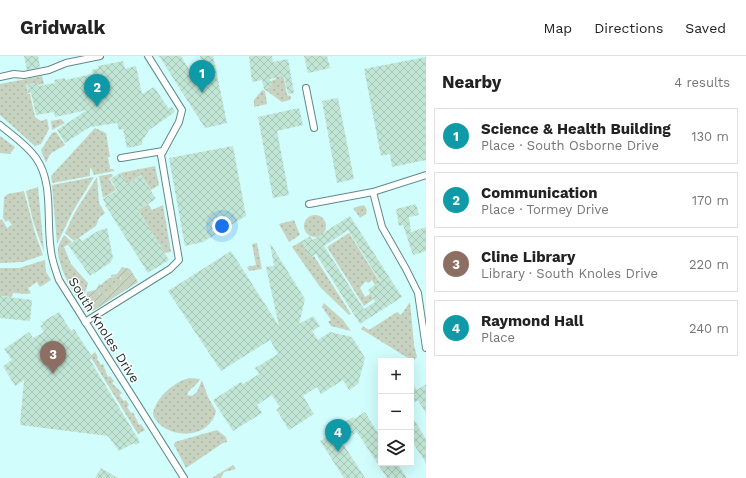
<!DOCTYPE html>
<html lang="en">
<head>
<meta charset="utf-8">
<style>
  :root { --surface:#fff; --page:#f2f2f2; --text:#222; --muted:#767676; --line:#e0e0e0; --accent:#a9431d }
  body { margin:0; font-family:"Work Sans",sans-serif; background:var(--page); color:var(--text) }
  .controls { position:absolute; right:12px; bottom:12px; display:grid; overflow:hidden; border-radius:0px; box-shadow:0 4px 16px #0002 }
  .controls button { width:36px; height:36px; display:grid; place-items:center; padding:0; border:0; border-bottom:1px solid var(--line); background:var(--surface); color:var(--text); font:20px sans-serif }
  .you { position:absolute; left:222px; top:170px; width:14px; height:14px; margin:-10px; border:3px solid #fff; border-radius:50%; background:#1a73e8; box-shadow:0 0 0 6px #1a73e833 }
  .badge { display:grid; place-items:center; width:26px; height:26px; border-radius:50%; background:var(--accent); color:#fff; font-size:13px; font-weight:700 }
  .pin { position:absolute; translate:-50% -33px; filter:drop-shadow(0 1px 2px #0008) }
  .pin::after { content:''; position:absolute; top:21px; width:14px; height:12px; background:inherit; clip-path:polygon(0 0,100% 0,50% 100%) }
  .list { margin:0; padding:0; list-style:none }
  h2 { display:flex; justify-content:space-between; align-items:center; height:52px; margin:0; padding:0 16px; font-size:17px }
  h2 small { font-size:13px; font-weight:400; color:var(--muted) }
  .list li { display:grid; grid-template-columns:26px 1fr auto; gap:12px; align-items:center; box-sizing:border-box; height:56px; margin:0 8px 8px; padding:0 8px; border:1px solid var(--line); border-radius:0px }
  .list b { display:block; font-size:15px; white-space:nowrap }
  .list p { margin:0; font-size:13px; white-space:nowrap; color:var(--muted) }
  .list em { font-size:13px; font-style:normal; color:var(--muted) }
  .icon { flex:none; width:22px; height:22px; fill:none; stroke:currentColor; stroke-width:2; stroke-linecap:round; stroke-linejoin:round }
  .map { position:relative; flex:none; width:426px; height:422px; overflow:hidden }
  header { display:flex; align-items:center; gap:24px; box-sizing:border-box; height:56px; padding:0 20px; background:var(--surface); border-bottom:1px solid var(--line) }
  header strong { font-size:19px }
  nav { display:flex; gap:22px; margin-inline-start:auto; font-size:14px }
  main { display:flex }
  aside { flex:1; background:var(--surface) }
  .map>svg:first-child { display:block }
</style>
</head>
<body>
<header>
<strong>Gridwalk</strong>
<nav><a>Map</a><a>Directions</a><a>Saved</a></nav>
</header>
<main>
<div class="map">
<svg width="426" height="422" viewBox="0 0 426 422">
  <defs>
    <pattern id="grass-dots" width="8" height="8" patternUnits="userSpaceOnUse"><rect width="8" height="8" fill="#c7d3c0"/><path d="M2 2h.1M6 6h.1" fill="none" stroke="#aab5a5" stroke-width="1.8" stroke-linecap="round"/></pattern>
    <pattern id="garden-furrows" width="10" height="10" patternUnits="userSpaceOnUse"><rect width="10" height="10" fill="#c7d3c0"/><path d="M-1 1l2-2M0 10L10 0M9 11l2-2" fill="none" stroke="#aab5a5"/></pattern>
    <pattern id="building-cross-hatch" width="8" height="8" patternUnits="userSpaceOnUse"><rect width="8" height="8" fill="#c2e6d5"/><path d="M0 0l8 8M0 8l8-8" fill="none" stroke="#a6c5b7"/></pattern>
  </defs>
  <rect width="100%" height="100%" fill="#eff"/>
  <path fill="#d2fdfd" fill-rule="evenodd" d="M 0,0 L 426,0 L 426,422 L 0,422 ZM 381,305 L 411,305 L 411,407 L 381,407 Z"/>
  <g fill="url(#grass-dots)">
    <path d="M 283,17 L 287,39 L 291,40 L 290,44 L 282,46 L 264,33 L 271,31 L 271,25 L 276,23 L 276,19 Z"/>
    <path d="M 42,20 L 44,28 L 38,29 L 37,27 L 26,29 L 28,38 L 30,38 L 35,61 L 41,65 L 47,63 L 49,73 L 41,88 L 35,90 L 0,59 L 0,28 Z"/>
    <path d="M 262,34 L 265,35 L 267,48 L 254,51 L 254,44 Z"/>
    <path d="M 61,63 L 65,67 L 52,74 L 51,65 Z"/>
    <path d="M 95,72 L 106,77 L 110,101 L 108,101 L 110,113 L 113,113 L 114,115 L 94,119 L 91,112 L 90,113 L 90,120 L 52,127 L 51,120 Z"/>
    <path d="M 56,76 L 65,89 L 50,98 L 46,107 L 41,94 L 52,77 Z"/>
    <path d="M 0,80 L 15,91 L 10,98 L 0,97 Z"/>
    <path d="M 155,110 L 159,129 L 151,134 L 141,119 L 127,128 L 120,117 Z"/>
    <path d="M 112,118 L 113,120 L 109,123 L 116,134 L 103,142 L 99,120 Z"/>
    <path d="M 94,121 L 73,155 L 57,188 L 52,129 Z"/>
    <path d="M 97,121 L 99,147 L 105,157 L 99,162 L 96,170 L 74,185 L 65,177 L 75,156 Z"/>
    <path d="M 38,131 L 44,196 L 33,165 L 26,135 Z"/>
    <path d="M 24,135 L 35,177 L 43,199 L 23,206 L 0,207 L 0,164 L 2,163 L 7,172 L 12,169 L 8,164 L 6,166 L 3,162 L 4,141 L 8,138 Z"/>
    <path d="M 148,148 L 152,154 L 163,149 L 171,196 L 165,197 L 138,154 Z"/>
    <path d="M 364,149 L 367,154 L 366,158 L 360,162 L 353,152 Z"/>
    <circle cx="315" cy="170" r="11"/>
    <path d="M 294,164 L 300,179 L 289,186 L 279,168 Z"/>
    <path d="M 349,177 L 386,236 L 375,229 L 372,224 L 368,227 L 366,225 L 360,232 L 365,241 L 372,237 L 375,242 L 364,250 L 327,191 Z"/>
    <path d="M 64,179 L 72,186 L 64,191 L 71,208 L 88,227 L 82,247 C 72,237 57,208 58,193 C 58,189 62,183 64,179 Z"/>
    <path d="M 302,185 L 312,201 L 314,200 L 351,258 L 349,259 L 320,231 L 292,191 Z"/>
    <path d="M 257,187 L 262,213 L 249,215 L 247,211 L 256,209 L 252,188 Z"/>
    <path d="M 45,204 L 46,216 L 51,224 L 40,231 L 37,226 L 28,232 L 31,237 L 27,238 L 13,237 L 12,241 L 0,240 L 0,212 L 19,212 Z"/>
    <path d="M 116,220 L 120,221 L 121,226 C 116,233 107,241 98,237 C 99,228 107,222 116,220 Z"/>
    <path d="M 410,246 L 414,289 L 417,301 L 413,305 L 361,273 L 363,270 L 369,274 L 397,256 L 401,259 Z"/>
    <path d="M 324,247 L 343,264 L 351,275 L 331,270 L 328,266 L 331,264 L 322,251 Z"/>
    <path d="M 95,296 L 98,301 L 97,303 L 101,309 L 103,308 L 108,321 L 110,320 L 114,325 L 112,327 L 122,337 L 119,339 L 124,345 L 126,344 L 129,349 L 127,351 L 131,357 L 133,356 L 139,369 L 141,368 L 145,374 L 138,378 L 90,300 Z"/>
    <path d="M 189,322 L 200,323 C 197,330 190,331 187,339 L 192,340 L 197,336 L 202,324 L 208,341 L 216,355 C 208,388 160,381 153,358 C 156,341 174,326 189,322 Z"/>
    <path d="M 217,374 L 226,381 L 227,386 L 223,387 L 186,412 L 174,389 L 175,386 Z"/>
    <path d="M 233,409 L 236,413 L 224,416 L 221,422 L 212,422 Z"/>
  </g>
  <path fill="url(#garden-furrows)" d="M 122,211 L 130,213 L 138,226 L 93,255 L 87,255 L 84,252 L 87,236 L 96,234 L 99,228 L 101,229 L 98,236 L 99,238 C 109,239 120,232 121,222 L 116,220 L 111,221 L 111,219 L 117,218 Z"/>
  <g fill="url(#building-cross-hatch)" fill-rule="evenodd">
    <path d="M 24,0 L 38,0 L 40,11 L 27,14 Z"/>
    <path d="M 159,0 L 181,0 L 191,17 L 202,11 L 200,0 L 213,0 L 227,67 L 205,72 Z"/>
    <path d="M 249,0 L 272,0 L 273,6 L 288,3 L 294,37 L 288,38 L 284,20 L 270,23 L 272,31 L 264,33 L 262,24 L 252,26 Z"/>
    <path d="M 304,0 L 327,0 L 330,12 L 308,17 Z"/>
    <path d="M 426,1 L 426,104 L 392,111 L 390,98 L 381,100 L 364,13 Z"/>
    <path d="M 123,5 L 125,13 L 136,10 L 142,38 L 154,31 L 169,53 L 172,51 L 175,56 L 149,74 L 142,85 L 142,89 L 127,92 L 123,73 L 119,74 L 117,67 L 90,71 L 65,87 L 57,74 L 87,54 L 55,61 L 54,56 L 36,59 L 31,37 L 28,37 L 27,29 L 37,27 L 38,30 L 55,27 L 54,24 L 65,22 L 65,24 L 93,18 L 92,14 L 99,12 L 98,10 Z"/>
    <path d="M 338,42 L 354,123 L 337,127 L 322,45 Z"/>
    <path d="M 299,52 L 303,69 L 277,75 L 289,139 L 273,142 L 258,61 Z"/>
    <path d="M 233,90 L 246,160 L 203,186 L 185,190 L 169,102 Z"/>
    <path d="M 120,117 L 127,128 L 141,119 L 156,143 L 138,154 L 169,204 L 148,217 L 105,149 L 106,148 L 103,143 L 117,134 L 110,123 Z"/>
    <path d="M 416,148 L 419,159 L 409,161 L 411,176 L 426,171 L 426,195 L 413,199 L 403,169 L 399,170 L 396,153 Z"/>
    <path d="M 350,160 L 402,241 L 360,268 L 316,198 L 311,201 L 301,186 L 310,180 L 312,184 ZM 348,174 L 380,225 L 368,234 L 375,246 L 364,253 L 324,190 Z"/>
    <path d="M 107,172 L 113,202 L 110,207 L 90,220 L 68,189 L 79,182 L 82,185 L 98,175 Z"/>
    <path d="M 270,187 L 305,243 L 299,268 L 313,260 L 320,270 L 312,275 L 318,284 L 330,276 L 352,281 L 365,302 L 358,328 L 349,334 L 343,324 L 321,338 L 317,331 L 303,340 L 314,358 L 289,374 L 276,353 L 280,351 L 272,339 L 257,349 L 262,357 L 233,375 L 213,344 L 241,326 L 243,328 L 259,318 L 255,312 L 278,298 L 270,284 L 221,315 L 168,235 L 231,195 L 279,270 L 266,211 L 274,210 Z"/>
    <path d="M 0,240 L 32,244 L 30,265 L 0,262 Z"/>
    <path d="M 59,256 L 71,275 L 74,273 L 93,302 L 90,304 L 140,386 L 136,389 L 134,387 L 119,395 L 108,380 L 20,369 L 24,324 L 15,330 L 3,310 L 12,304 L 4,293 L 29,276 L 33,282 L 44,276 L 40,270 L 44,267 L 41,267 Z"/>
    <path d="M 411,325 L 417,334 L 426,328 L 426,357 L 418,344 L 411,348 Z"/>
    <path d="M 365,356 L 381,382 L 381,407 L 397,407 L 407,422 L 387,422 L 357,376 L 342,386 L 365,422 L 344,422 L 320,385 L 331,378 L 330,376 L 353,361 L 354,363 Z"/>
    <path d="M 411,359 L 426,383 L 426,407 L 411,384 Z"/>
    <path d="M 101,412 L 118,422 L 95,422 Z"/>
  </g>
  <g fill="none" stroke-linecap="round" stroke-linejoin="round">
    <defs>
      <g id="minor">
        <path d="M 0,21 L 14,18 L 24,19 L 49,14 L 66,7 L 100,0"/>
        <path d="M 306,32 L 314,72"/>
        <path d="M 0,69 C 12,79 27,89 36,102 C 54,127 46,166 51,195 C 52,205 56,215 59,224 L 184,422"/>
        <path d="M 121,102 L 163,95"/>
        <path d="M 373,136 L 382,171 L 406,213 L 418,237 L 426,292"/>
        <path d="M 309,148 L 373,136 L 426,119"/>
        <path d="M 85,266 L 170,213 L 179,204 L 161,99 L 179,66 L 182,54 L 148,0"/>
      </g>
    </defs>
    <use href="#minor" stroke="#61898a" stroke-width="8"/>
    <use href="#minor" stroke="#fff" stroke-width="6"/>
  </g>
  <g text-anchor="middle" dominant-baseline="central" stroke-width="3" stroke-linejoin="round" paint-order="stroke">
    <g font-size="13" fill="#162727" stroke="#fff">
      <text transform="translate(104 274) rotate(58)">South Knoles Drive</text>
    </g>
  </g>
</svg>
<div class="controls">
<button>+</button>
<button>−</button>
<button><svg class="icon" aria-label="layers" viewBox="0 0 24 24"><path d="M12 4l9 5-9 5-9-5zM3 14l9 5 9-5"/></svg></button>
</div>
<div class="you"></div>
<div class="pin badge" style="left:202px;top:37px;background:#0f9aa8">1</div>
<div class="pin badge" style="left:97px;top:51px;background:#0f9aa8">2</div>
<div class="pin badge" style="left:53px;top:318px;background:#8d6e63">3</div>
<div class="pin badge" style="left:338px;top:396px;background:#0f9aa8">4</div>
</div>
<aside>
<h2>Nearby<small>4 results</small></h2>
<ul class="list">
<li><span class="badge" style="background:#0f9aa8">1</span><div><b>Science &amp; Health Building</b><p>Place · South Osborne Drive</p></div><em>130 m</em></li>
<li><span class="badge" style="background:#0f9aa8">2</span><div><b>Communication</b><p>Place · Tormey Drive</p></div><em>170 m</em></li>
<li><span class="badge" style="background:#8d6e63">3</span><div><b>Cline Library</b><p>Library · South Knoles Drive</p></div><em>220 m</em></li>
<li><span class="badge" style="background:#0f9aa8">4</span><div><b>Raymond Hall</b><p>Place</p></div><em>240 m</em></li>
</ul>
</aside>
</main>
</body>
</html>
